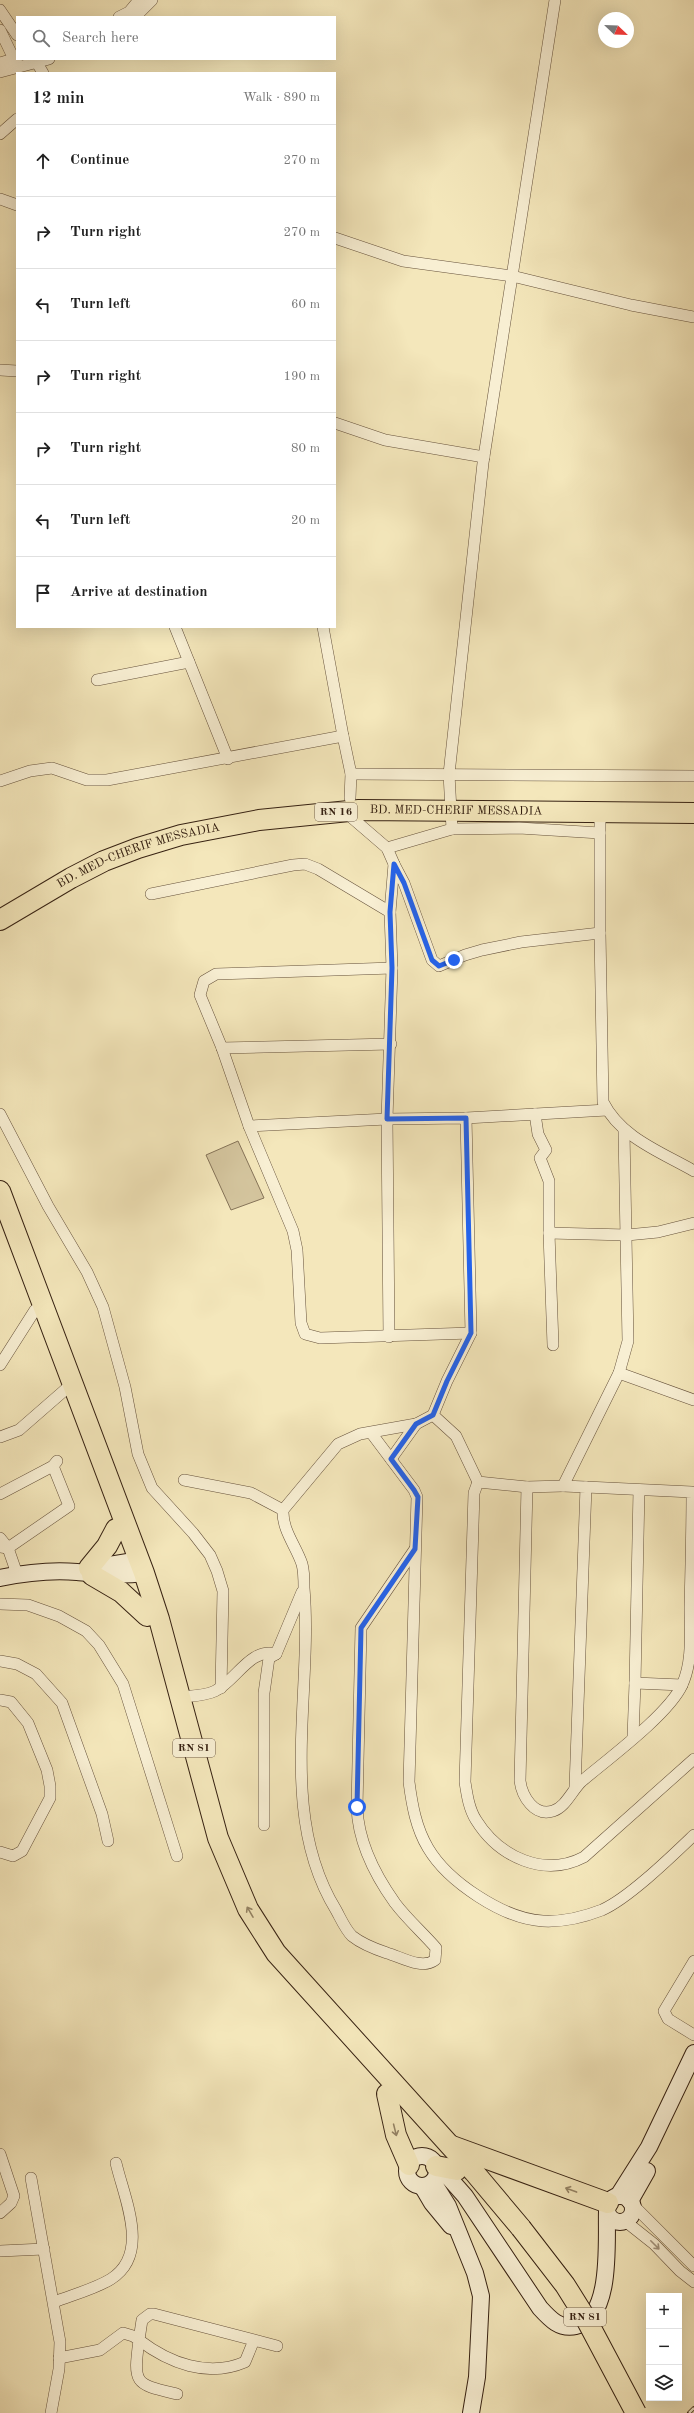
<!DOCTYPE html>
<html lang="en">
<head>
<meta charset="utf-8">
<style>
  :root { --surface:#fff; --page:#f6f6f6; --text:#222; --muted:#767676; --line:#e0e0e0 }
  body { margin:0; font-family:"Old Standard TT",serif; background:var(--page); color:var(--text) }
  .controls { position:absolute; right:12px; bottom:12px; display:grid; overflow:hidden; border-radius:0px; box-shadow:0 4px 16px #0002 }
  .controls button { width:36px; height:36px; display:grid; place-items:center; padding:0; border:0; border-bottom:1px solid var(--line); background:var(--surface); color:var(--text); font:20px sans-serif }
  .compass { position:absolute; left:598px; top:12px; width:36px; height:36px; border-radius:50%; background:var(--surface); box-shadow:0 4px 16px #0002; rotate:113deg }
  .stop { position:absolute; width:12px; height:12px; margin:-9px; border:3px solid #2563eb; border-radius:50%; background:#fff }
  .stop.end { background:#2563eb; border-color:#fff; box-shadow:0 1px 4px #0008 }
  .list { margin:0; padding:0; list-style:none }
  h2 { display:flex; justify-content:space-between; align-items:center; height:52px; margin:0; padding:0 16px; font-size:17px }
  h2 small { font-size:13px; font-weight:400; color:var(--muted) }
  .list li { display:grid; grid-template-columns:26px 1fr auto; gap:12px; align-items:center; box-sizing:border-box; height:72px; padding:0 16px; border-top:1px solid var(--line) }
  .list b { display:block; font-size:15px; white-space:nowrap }
  .list em { font-size:13px; font-style:normal; color:var(--muted) }
  .icon { flex:none; width:22px; height:22px; fill:none; stroke:currentColor; stroke-width:2; stroke-linecap:round; stroke-linejoin:round }
  .map { position:relative; flex:none; width:694px; height:2413px; overflow:hidden }
  .search { position:absolute; background:var(--surface); box-shadow:0 4px 16px #0002; left:16px; top:16px; width:320px; height:44px; display:flex; align-items:center; gap:10px; box-sizing:border-box; padding:0 14px; border-radius:0px; color:var(--muted); font-size:15px }
  .panel { position:absolute; background:var(--surface); box-shadow:0 4px 16px #0002; left:16px; top:72px; width:320px; height:556px; border-radius:0px }
  .map>svg:first-child { display:block }
</style>
</head>
<body>
<div class="map">
<svg width="694" height="2413" viewBox="0 0 694 2413">
  <rect width="100%" height="100%" fill="#f4e7bb"/>
  <filter id="stains"><feTurbulence type="fractalNoise" baseFrequency=".005" numOctaves="4"/><feColorMatrix values="0 0 0 0 .2 0 0 0 0 .09 0 0 0 0 .02 0 0 0 .5 -.17"/></filter>
  <radialGradient id="worn" r=".72"><stop offset=".6" stop-color="#630" stop-opacity="0"/><stop offset="1" stop-color="#630" stop-opacity=".3"/></radialGradient>
  <path fill="#d4c59e" stroke="#857358" d="M 238,1141 L 264,1198 L 231,1210 L 206,1155 Z"/>
  <g fill="none" stroke-linecap="round" stroke-linejoin="round">
    <defs>
      <g id="street">
        <path d="M 555,0 L 483,463 L 449,774 L 452,829 L 519,828 L 600,833"/>
        <path d="M 0,10 L 17,35"/>
        <path d="M 119,17 L 129,12 L 139,0"/>
        <path d="M 135,17 L 152,0"/>
        <path d="M 0,30 L 14,59"/>
        <path d="M 0,63 L 17,58"/>
        <path d="M 37,63 L 43,73"/>
        <path d="M 0,72 L 49,59"/>
        <path d="M 0,134 L 17,119"/>
        <path d="M 0,199 L 17,205"/>
        <path d="M 335,238 L 403,261 L 512,276 L 631,305 L 694,317"/>
        <path d="M 0,370 L 17,371"/>
        <path d="M 335,423 L 385,440 L 484,457"/>
        <path d="M 175,627 L 228,759"/>
        <path d="M 323,627 L 343,736"/>
        <path d="M 97,680 L 189,662"/>
        <path d="M 351,774 L 694,776"/>
        <path d="M 0,781 L 30,771 L 52,768 L 87,780 L 107,780 L 343,736 L 351,774 L 350,798"/>
        <path d="M 344,811 L 387,848 L 394,864 L 390,912 L 392,968 L 387,1119 L 389,1337"/>
        <path d="M 600,812 L 600,933 L 603,1102 C 621,1138 661,1152 694,1171"/>
        <path d="M 387,848 L 452,829"/>
        <path d="M 394,864 L 404,883 L 432,960 L 439,966 L 465,955 L 482,950 L 521,942 L 600,933"/>
        <path d="M 151,894 L 293,865 L 305,864 L 318,869 L 390,912"/>
        <path d="M 392,968 L 216,974 L 204,981 L 200,995 L 222,1048 L 249,1126 L 293,1231 L 297,1250 L 301,1323 L 305,1334 L 320,1338 L 471,1333"/>
        <path d="M 222,1048 L 391,1044"/>
        <path d="M 0,1114 L 48,1206 L 87,1272 L 103,1307 L 125,1387 L 138,1454 L 152,1488 L 193,1533 L 210,1555 L 217,1571 L 223,1591 L 221,1688"/>
        <path d="M 535,1114 L 538,1134 L 546,1150 L 540,1158 L 549,1181 L 549,1233 L 553,1345"/>
        <path d="M 466,1118 L 607,1110"/>
        <path d="M 249,1126 L 387,1119 L 466,1118 L 471,1333 L 447,1381 L 433,1415 L 416,1424 L 360,1434 L 338,1444 L 283,1510 C 282,1530 296,1546 302,1564 C 304,1571 304,1581 304,1588 C 313,1694 277,1814 336,1910 C 341,1919 345,1929 352,1936 C 362,1944 375,1949 387,1953 C 401,1957 422,1970 435,1960 L 436,1948 C 423,1933 407,1919 395,1903 C 375,1875 358,1841 357,1807 L 361,1628 L 415,1549"/>
        <path d="M 549,1233 L 627,1235 L 658,1232 L 694,1223"/>
        <path d="M 0,1365 L 35,1310"/>
        <path d="M 619,1373 L 694,1400"/>
        <path d="M 433,1415 L 456,1436 L 478,1482 L 527,1487 L 563,1486 L 619,1373 L 628,1341 L 624,1132"/>
        <path d="M 372,1434 L 414,1490 L 417,1497 L 409,1782 C 412,1805 416,1828 428,1848 C 448,1882 504,1919 543,1921 C 563,1922 584,1917 602,1910 C 629,1898 672,1856 694,1835"/>
        <path d="M 0,1437 L 19,1430 L 66,1389"/>
        <path d="M 391,1459 L 416,1424"/>
        <path d="M 184,1480 L 251,1493 L 283,1510"/>
        <path d="M 478,1482 L 474,1493 L 465,1782 C 467,1795 469,1809 476,1820 C 499,1857 544,1878 584,1857 L 694,1759"/>
        <path d="M 563,1486 L 586,1487 L 575,1787"/>
        <path d="M 527,1487 L 520,1781 C 522,1796 534,1817 553,1811 C 566,1807 572,1790 582,1781 C 608,1759 669,1714 682,1685 C 693,1662 690,1632 690,1607 C 691,1568 692,1530 692,1492 L 586,1487"/>
        <path d="M 639,1490 L 635,1683 L 682,1685"/>
        <path d="M 0,1494 L 53,1466 L 57,1461"/>
        <path d="M 0,1538 L 8,1548 L 17,1574"/>
        <path d="M 0,1547 L 8,1548 L 69,1506 L 53,1466"/>
        <path d="M 0,1604 L 28,1605 L 59,1616 L 86,1631 L 99,1645 L 123,1684 L 177,1856"/>
        <path d="M 0,1661 L 17,1664 L 36,1674 L 62,1703 L 102,1814 L 108,1841"/>
        <path d="M 180,1697 C 191,1696 205,1696 215,1691 C 236,1681 250,1647 276,1654"/>
        <path d="M 0,1700 L 11,1702 L 28,1723 L 47,1770 L 50,1786 L 50,1798 L 22,1851 L 13,1856 L 0,1852"/>
        <path d="M 633,1737 L 635,1683"/>
        <path d="M 264,1825 L 264,1693 L 269,1658 L 276,1654 L 302,1592"/>
        <path d="M 694,1961 L 664,2011 L 668,2019 L 694,2035"/>
        <path d="M 0,2154 L 14,2196 L 11,2203 L 0,2213"/>
        <path d="M 31,2178 L 60,2342 L 59,2369 L 51,2413"/>
        <path d="M 632,2204 L 694,2266"/>
        <path d="M 625,2221 L 654,2244 L 680,2271 L 694,2282"/>
        <path d="M 0,2251 L 44,2249"/>
        <path d="M 54,2302 C 72,2295 95,2289 111,2279 C 151,2254 124,2198 116,2163"/>
        <path d="M 254,2340 L 245,2362 C 208,2378 169,2363 139,2340 L 142,2320 L 150,2314 L 154,2314 L 277,2346"/>
        <path d="M 59,2358 L 100,2350 L 123,2333 L 133,2336 L 139,2340 C 133,2385 135,2384 177,2394"/>
      </g>
      <g id="secondary">
        <path d="M 91,1568 L 140,1560"/>
        <path d="M 0,1578 C 24,1573 53,1570 77,1572 C 100,1574 121,1576 144,1573"/>
        <circle cx="422" cy="2171" r="15"/>
        <path d="M 437,2169 L 450,2179 L 465,2196 L 540,2308 C 550,2319 560,2330 576,2326 C 613,2318 606,2240 607,2211"/>
        <path d="M 433,2182 L 448,2206 L 475,2273 L 481,2296 L 477,2377 L 471,2413"/>
        <path d="M 422,2186 L 432,2203 L 451,2226"/>
        <path d="M 618,2196 L 649,2147 L 694,2053"/>
        <circle cx="620" cy="2209" r="13"/>
        <path d="M 630,2201 L 647,2171"/>
      </g>
      <g id="highway">
        <path id="s1" d="M 0,920 L 71,878 L 104,861 L 138,848 L 181,835 L 259,820 L 359,810 L 694,813"/>
        <path d="M 0,1191 L 144,1573 L 159,1619 L 218,1838 L 248,1909 L 276,1953 L 474,2172 L 521,2228"/>
        <path d="M 89,1568 L 107,1546 L 116,1529"/>
        <path d="M 92,1575 L 121,1592 L 147,1616"/>
        <path d="M 387,2094 L 396,2135 L 409,2165"/>
        <path d="M 452,2146 L 608,2203"/>
        <path d="M 436,2166 L 457,2170"/>
      </g>
    </defs>
    <use href="#street" stroke="#66523c" stroke-width="12"/>
    <use href="#secondary" stroke="#362112" stroke-width="18"/>
    <use href="#highway" stroke="#362112" stroke-width="22"/>
    <use href="#street" stroke="#f8efd3" stroke-width="11"/>
    <use href="#secondary" stroke="#f8efd3" stroke-width="16"/>
    <use href="#highway" stroke="#f4e7bb" stroke-width="20"/>
    <defs>
      <path id="rail" d="M 689,2413 L 694,2408"/>
    </defs>
    <use href="#rail" stroke="#362112" stroke-width="4"/>
    <use href="#rail" stroke="#f8efd3" stroke-width="2.5" stroke-dasharray="8" stroke-linecap="butt"/>
    <defs>
      <path id="highway-bridge" d="M 521,2228 L 565,2285 L 585,2317 L 636,2413"/>
    </defs>
    <use href="#highway-bridge" stroke="#362112" stroke-width="22" stroke-linecap="butt"/>
    <use href="#highway-bridge" stroke="#f4e7bb" stroke-width="20"/>
  </g>
  <defs><path id="oneway-shaft" d="M-6 0H5M1.5-3L5.5 0L1.5 3" fill="none" stroke-width="1.6" stroke-linecap="round" stroke-linejoin="round"/></defs>
  <g stroke="#958466">
    <use href="#oneway-shaft" transform="translate(250 1912) rotate(-120)"/>
    <use href="#oneway-shaft" transform="translate(395 2130) rotate(76)"/>
    <use href="#oneway-shaft" transform="translate(571 2190) rotate(-160)"/>
  </g>
  <use stroke="#a1927c" href="#oneway-shaft" transform="translate(655 2245) rotate(45)"/>
  <g fill="none" stroke-linecap="round" stroke-linejoin="round">
    <path stroke="#2563eb" stroke-width="5" d="M 357,1807 L 361,1628 L 415,1549 L 418,1497 L 414,1490 L 391,1459 L 416,1424 L 433,1415 L 447,1381 L 471,1333 L 466,1118 L 387,1119 L 392,968 L 390,912 L 394,864 L 404,883 L 432,960 L 439,966 L 454,960"/>
  </g>
  <g text-anchor="middle" dominant-baseline="central" stroke-width="3" stroke-linejoin="round" paint-order="stroke">
    <g fill="#f8efd3" stroke="#705f4c" stroke-width="1">
      <rect x="315" y="803" width="42" height="18" rx="3"/>
      <rect x="173" y="1739" width="42" height="18" rx="3"/>
      <rect x="564" y="2308" width="42" height="18" rx="3"/>
    </g>
    <g font-size="11" font-weight="bold" fill="#362112">
      <text x="336" y="812">RN 16</text>
      <text x="194" y="1748">RN 81</text>
      <text x="585" y="2317">RN 81</text>
    </g>
    <g font-size="12" fill="#362112" stroke="#f8efd3">
      <text stroke="none"><textPath href="#s1" startOffset="478">BD. MED-CHERIF MESSADIA</textPath></text>
      <text stroke="none"><textPath href="#s1" startOffset="154">BD. MED-CHERIF MESSADIA</textPath></text>
    </g>
  </g>
  <rect width="100%" height="100%" filter="url(#stains)"/>
  <rect width="100%" height="100%" fill="url(#worn)"/>
</svg>
<div class="controls">
<button>+</button>
<button>−</button>
<button><svg class="icon" aria-label="layers" viewBox="0 0 24 24"><path d="M12 4l9 5-9 5-9-5zM3 14l9 5 9-5"/></svg></button>
</div>
<svg class="compass" viewBox="-18 -18 36 36"><path d="M0-13l5 13h-10z" fill="#e53935"/><path d="M0 13l5-13h-10z" fill="#767676"/></svg>
<div class="stop" style="left:357px;top:1807px"></div>
<div class="stop end" style="left:454px;top:960px"></div>
<div class="search"><svg class="icon" aria-label="search" viewBox="0 0 24 24"><circle cx="10" cy="10" r="6"/><path d="M15 15l6 6"/></svg>Search here</div>
<section class="panel">
<h2>12 min<small>Walk · 890 m</small></h2>
<ul class="list">
<li><svg class="icon" aria-label="ahead" viewBox="0 0 24 24"><path d="M12 20V5M6 11l6-6 6 6"/></svg><div><b>Continue</b></div><em>270 m</em></li>
<li><svg class="icon" aria-label="right" viewBox="0 0 24 24"><path d="M7 20v-9h11M14 6l5 5-5 5"/></svg><div><b>Turn right</b></div><em>270 m</em></li>
<li><svg class="icon" aria-label="left" viewBox="0 0 24 24"><path d="M17 20v-9H6M10 6l-5 5 5 5"/></svg><div><b>Turn left</b></div><em>60 m</em></li>
<li><svg class="icon" aria-label="right" viewBox="0 0 24 24"><path d="M7 20v-9h11M14 6l5 5-5 5"/></svg><div><b>Turn right</b></div><em>190 m</em></li>
<li><svg class="icon" aria-label="right" viewBox="0 0 24 24"><path d="M7 20v-9h11M14 6l5 5-5 5"/></svg><div><b>Turn right</b></div><em>80 m</em></li>
<li><svg class="icon" aria-label="left" viewBox="0 0 24 24"><path d="M17 20v-9H6M10 6l-5 5 5 5"/></svg><div><b>Turn left</b></div><em>20 m</em></li>
<li><svg class="icon" aria-label="arrive" viewBox="0 0 24 24"><path d="M6 21V4h12l-3 4 3 4H6"/></svg><div><b>Arrive at destination</b></div></li>
</ul>
</section>
</div>
</body>
</html>
